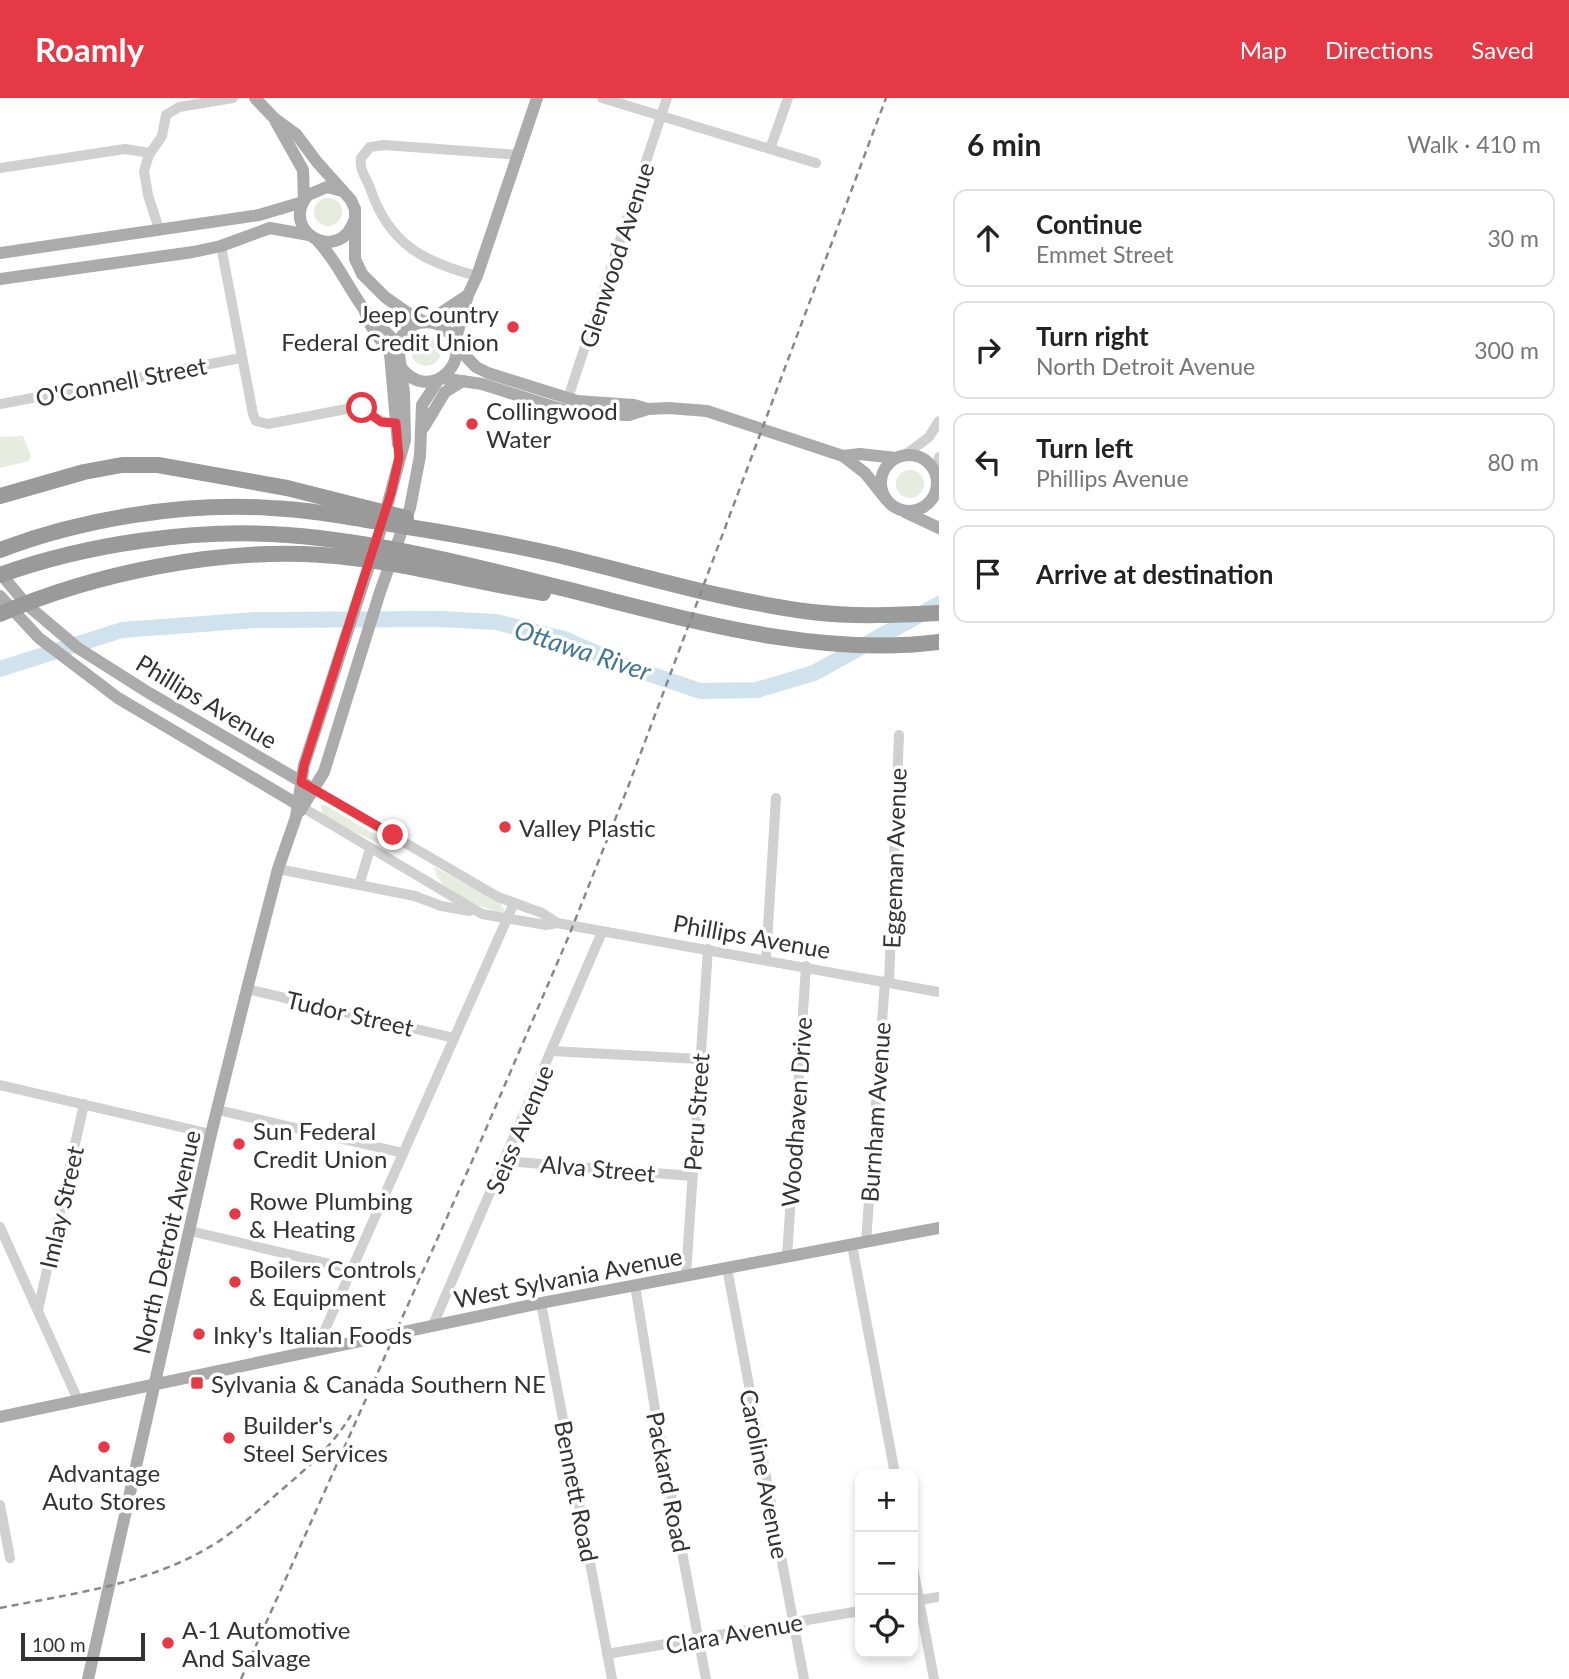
<!DOCTYPE html>
<html lang="en">
<head>
<meta charset="utf-8">
<style>
  :root { --surface:#fff; --page:#f2f2f2; --text:#222; --muted:#767676; --line:#e0e0e0; --accent:#e63946 }
  body { margin:0; font-family:Lato,sans-serif; background:var(--page); color:var(--text) }
  .controls { position:absolute; right:21px; bottom:21px; display:grid; overflow:hidden; border-radius:14px; box-shadow:0 4px 10px #0003 }
  .controls button { width:63px; height:63px; display:grid; place-items:center; padding:0; border:0; border-bottom:2px solid var(--line); background:var(--surface); color:var(--text); font:35px sans-serif }
  .scale { position:absolute; left:21px; bottom:18px; width:124px; box-sizing:border-box; padding-left:7px; border:4px solid #333; border-top:0; font-size:19px; line-height:24px; white-space:nowrap; color:#333; -webkit-text-stroke:5px #fff; paint-order:stroke }
  .stop { position:absolute; width:21px; height:21px; margin:-16px; border:5px solid #e63946; border-radius:50%; background:#fff }
  .stop.end { background:#e63946; border-color:#fff; box-shadow:0 2px 7px #0008 }
  .list { margin:0; padding:0; list-style:none }
  h2 { display:flex; justify-content:space-between; align-items:center; height:91px; margin:0; padding:0 28px; font-size:30px }
  h2 small { font-size:23px; font-weight:400; color:var(--muted) }
  .list li { display:grid; grid-template-columns:46px 1fr auto; gap:21px; align-items:center; box-sizing:border-box; height:98px; margin:0 14px 14px; padding:0 14px; border:2px solid var(--line); border-radius:14px }
  .list b { display:block; font-size:26px; white-space:nowrap }
  .list p { margin:0; font-size:23px; white-space:nowrap; color:var(--muted) }
  .list em { font-size:23px; font-style:normal; color:var(--muted) }
  .icon { flex:none; width:38px; height:38px; fill:none; stroke:currentColor; stroke-width:2; stroke-linecap:round; stroke-linejoin:round }
  .map { position:relative; flex:none; width:939px; height:1581px; overflow:hidden }
  header { display:flex; align-items:center; gap:42px; box-sizing:border-box; height:98px; padding:0 35px; background:var(--accent); color:#fff }
  header strong { font-size:33px }
  nav { display:flex; gap:38px; margin-inline-start:auto; font-size:24px }
  main { display:flex }
  aside { flex:1; background:var(--surface) }
  .map>svg:first-child { display:block }
</style>
</head>
<body>
<header>
<strong>Roamly</strong>
<nav><a>Map</a><a>Directions</a><a>Saved</a></nav>
</header>
<main>
<div class="map">
<svg width="939" height="1581" viewBox="0 0 939 1581">
  <rect width="100%" height="100%" fill="#fff"/>
  <g fill="#e6ecdf">
    <circle cx="328" cy="114" r="14"/>
    <circle cx="426" cy="253" r="15"/>
    <path d="M 23,338 L 31,358 L 29,363 L 0,370 L 0,339 Z"/>
    <circle cx="910" cy="386" r="14"/>
    <path d="M 321,707 L 325,707 L 381,740 L 381,744 L 378,745 L 335,725 L 322,715 Z"/>
    <path d="M 434,769 L 500,804 L 505,813 L 502,815 C 478,808 439,797 434,769 Z"/>
  </g>
  <g fill="none" stroke-linecap="round" stroke-linejoin="round">
    <path stroke="#cfe2ee" stroke-width="16" d="M 0,571 L 122,532 L 256,522 L 440,521 L 496,524 L 564,541 L 626,568 L 700,593 L 757,592 L 814,575 L 939,506"/>
    <g stroke="#d0d0d0" stroke-width="10">
      <path d="M 602,0 L 816,65"/>
      <path d="M 770,51 L 788,0"/>
      <path d="M 0,70 L 125,51 L 150,55"/>
      <path d="M 159,131 L 148,97 L 144,73 L 149,57 L 162,38 L 166,17 L 179,9 L 233,0"/>
      <path d="M 221,148 L 253,316 L 256,323 L 268,326 L 357,309 C 375,313 373,326 396,325"/>
      <path d="M 477,178 C 423,164 389,146 370,90 C 366,79 359,72 361,60 L 370,49 L 384,47 L 519,57"/>
      <path d="M 0,306 L 241,260"/>
      <path d="M 566,306 L 667,0"/>
      <path d="M 905,357 L 929,339 L 939,323"/>
      <path d="M 935,374 L 939,359"/>
      <path d="M 313,691 L 498,799 L 542,815 L 557,825"/>
      <path d="M 302,709 L 482,816 L 546,827 L 557,825 L 939,894"/>
      <path d="M 278,771 L 415,798 L 441,808 L 470,813"/>
      <path d="M 359,787 L 370,751"/>
      <path d="M 766,861 L 776,700"/>
      <path d="M 889,884 L 899,637"/>
      <path d="M 247,891 L 454,940"/>
      <path d="M 552,953 L 699,961"/>
      <path d="M 0,987 L 211,1036"/>
      <path d="M 218,1012 L 403,1055"/>
      <path d="M 504,1063 L 692,1078"/>
      <path d="M 0,1129 L 78,1302"/>
      <path d="M 190,1133 L 352,1171"/>
      <path d="M 866,1144 L 885,883"/>
      <path d="M 852,1147 L 895,1376"/>
      <path d="M 787,1159 L 806,868"/>
      <path d="M 727,1170 L 804,1581"/>
      <path d="M 686,1177 L 708,851"/>
      <path d="M 635,1187 L 655,1311 L 706,1581"/>
      <path d="M 541,1205 L 612,1581"/>
      <path d="M 38,1212 L 84,1006"/>
      <path d="M 433,1227 L 602,834"/>
      <path d="M 316,1252 L 514,805"/>
      <path d="M 0,1407 L 10,1460"/>
      <path d="M 913,1470 L 934,1581"/>
      <path d="M 913,1503 L 939,1499"/>
      <path d="M 607,1556 L 860,1513"/>
    </g>
    <g stroke="#ababab" stroke-width="12">
      <path d="M 255,0 L 274,20 L 296,36 L 317,64 L 351,102 L 355,111 L 355,161 L 362,176 L 385,199 L 412,218 L 425,224"/>
      <path d="M 276,24 L 303,72 L 304,102"/>
      <path d="M 342,93 L 327,89 L 308,97 C 278,133 339,167 354,123"/>
      <path d="M 317,142 C 337,163 347,188 364,211 C 374,225 388,233 398,248"/>
      <path d="M 0,155 L 259,117 L 303,104"/>
      <path d="M 0,181 L 193,154 L 221,148 L 270,130 L 309,137"/>
      <path d="M 365,214 L 371,228 L 390,256 L 398,346"/>
      <path d="M 427,224 L 468,197"/>
      <path d="M 455,244 L 468,197 L 477,178 L 537,0"/>
      <path d="M 456,248 L 476,269 L 488,275 L 577,303 L 634,307 L 648,311"/>
      <path d="M 441,280 L 482,286 L 576,316 L 629,317 L 648,311 L 669,310 L 707,313 L 843,358 L 865,375 L 885,400"/>
      <path d="M 424,329 L 445,294 L 463,283"/>
      <circle cx="909" cy="385" r="28"/>
      <path d="M 843,358 L 860,356 L 896,360"/>
      <path d="M 905,414 L 939,430"/>
      <path d="M 0,475 L 26,506 L 78,550 L 149,595 L 307,687"/>
      <path d="M 0,498 L 39,540 L 118,600 L 302,709"/>
      <path d="M 300,713 L 324,674 L 380,494 L 410,410 L 420,358 L 422,307 L 439,281"/>
      <path d="M 0,1319 L 541,1205 L 939,1130"/>
      <path d="M 88,1581 L 211,1036 L 247,891 L 278,771 L 296,719 L 304,667 L 380,434 L 405,342 L 404,295 L 398,248 C 400,237 408,228 419,225 C 428,223 438,225 445,231 C 479,258 430,310 400,268"/>
    </g>
    <g stroke="#9a9a9a" stroke-width="16">
      <path d="M 0,398 L 84,374 L 122,367 L 158,367 L 287,390 L 406,420"/>
      <path d="M 0,452 C 81,421 184,404 271,410 C 315,412 359,421 402,428 C 453,436 503,445 553,456 C 639,476 724,503 812,514 C 854,519 897,517 939,515"/>
      <path d="M 0,477 C 86,446 195,430 287,437 C 394,445 505,476 609,502 C 716,529 829,558 939,544"/>
      <path d="M 0,516 C 95,475 218,450 322,457 C 396,462 469,483 543,495"/>
    </g>
    <g stroke="#888" stroke-width="2.5" stroke-dasharray="7 5" stroke-linecap="butt">
      <path d="M 0,1510 C 69,1496 144,1487 206,1451 C 233,1436 255,1415 278,1395 C 306,1371 332,1349 351,1317"/>
      <path d="M 241,1581 L 473,1061 L 568,840 L 628,689 L 886,0"/>
    </g>
  </g>
  <g fill="none" stroke-linecap="round" stroke-linejoin="round">
    <path stroke="#e63946" stroke-width="9" d="M 362,310 L 381,324 L 396,325 L 399,360 L 391,395 L 304,667 L 301,684 L 393,737"/>
  </g>
  <g fill="#e63946" stroke="#fff" stroke-width="2.5">
    <circle cx="513" cy="229" r="7"/>
    <circle cx="472" cy="326" r="7"/>
    <circle cx="505" cy="729" r="7"/>
    <circle cx="239" cy="1046" r="7"/>
    <circle cx="235" cy="1116" r="7"/>
    <circle cx="235" cy="1184" r="7"/>
    <circle cx="199" cy="1236" r="7"/>
    <rect x="190" y="1278" width="14" height="14" rx="3.5"/>
    <circle cx="229" cy="1340" r="7"/>
    <circle cx="104" cy="1349" r="7"/>
    <circle cx="168" cy="1545" r="7"/>
  </g>
  <g text-anchor="middle" dominant-baseline="central" stroke-width="7" stroke-linejoin="round" paint-order="stroke">
    <g font-size="24" fill="#333" stroke="#fff">
      <text transform="translate(616 157) rotate(-72)">Glenwood Avenue</text>
      <text transform="translate(121 283) rotate(-11)">O'Connell Street</text>
      <text transform="translate(207 603) rotate(31)">Phillips Avenue</text>
      <text transform="translate(894 760) rotate(-88)">Eggeman Avenue</text>
      <text transform="translate(752 838) rotate(10)">Phillips Avenue</text>
      <text transform="translate(350 915) rotate(13)">Tudor Street</text>
      <text transform="translate(696 1014) rotate(-86)">Peru Street</text>
      <text transform="translate(796 1014) rotate(-86)">Woodhaven Drive</text>
      <text transform="translate(875 1014) rotate(-86)">Burnham Avenue</text>
      <text transform="translate(519 1031) rotate(-67)">Seiss Avenue</text>
      <text transform="translate(598 1070) rotate(5)">Alva Street</text>
      <text transform="translate(61 1109) rotate(-77)">Imlay Street</text>
      <text transform="translate(166 1144) rotate(-77)">North Detroit Avenue</text>
      <text transform="translate(568 1179) rotate(-11)">West Sylvania Avenue</text>
      <text transform="translate(765 1376) rotate(79)">Caroline Avenue</text>
      <text transform="translate(669 1384) rotate(79)">Packard Road</text>
      <text transform="translate(577 1393) rotate(79)">Bennett Road</text>
      <text transform="translate(734 1535) rotate(-10)">Clara Avenue</text>
    </g>
    <g font-size="24" fill="#333" stroke="#fff" text-anchor="start">
      <text x="499" y="215" text-anchor="end">Jeep Country<tspan x="499" dy="28">Federal Credit Union</tspan></text>
      <text x="486" y="312">Collingwood<tspan x="486" dy="28">Water</tspan></text>
      <text x="519" y="729">Valley Plastic</text>
      <text x="253" y="1032">Sun Federal<tspan x="253" dy="28">Credit Union</tspan></text>
      <text x="249" y="1102">Rowe Plumbing<tspan x="249" dy="28">&amp; Heating</tspan></text>
      <text x="249" y="1170">Boilers Controls<tspan x="249" dy="28">&amp; Equipment</tspan></text>
      <text x="213" y="1236">Inky's Italian Foods</text>
      <text x="211" y="1285">Sylvania &amp; Canada Southern NE</text>
      <text x="243" y="1326">Builder's<tspan x="243" dy="28">Steel Services</tspan></text>
      <text x="104" y="1374" text-anchor="middle">Advantage<tspan x="104" dy="28">Auto Stores</tspan></text>
      <text x="182" y="1531">A-1 Automotive<tspan x="182" dy="28">And Salvage</tspan></text>
    </g>
    <g font-size="26" font-style="italic" fill="#3f7597" stroke="#fff">
      <text transform="translate(583 552) rotate(18)">Ottawa River</text>
    </g>
  </g>
</svg>
<div class="controls">
<button>+</button>
<button>−</button>
<button><svg class="icon" aria-label="locate" viewBox="0 0 24 24"><circle cx="12" cy="12" r="6"/><path d="M12 2v4M12 18v4M2 12h4M18 12h4"/></svg></button>
</div>
<div class="scale">100 m</div>
<div class="stop" style="left:362px;top:310px"></div>
<div class="stop end" style="left:393px;top:737px"></div>
</div>
<aside>
<h2>6 min<small>Walk · 410 m</small></h2>
<ul class="list">
<li><svg class="icon" aria-label="ahead" viewBox="0 0 24 24"><path d="M12 20V5M6 11l6-6 6 6"/></svg><div><b>Continue</b><p>Emmet Street</p></div><em>30 m</em></li>
<li><svg class="icon" aria-label="right" viewBox="0 0 24 24"><path d="M7 20v-9h11M14 6l5 5-5 5"/></svg><div><b>Turn right</b><p>North Detroit Avenue</p></div><em>300 m</em></li>
<li><svg class="icon" aria-label="left" viewBox="0 0 24 24"><path d="M17 20v-9H6M10 6l-5 5 5 5"/></svg><div><b>Turn left</b><p>Phillips Avenue</p></div><em>80 m</em></li>
<li><svg class="icon" aria-label="arrive" viewBox="0 0 24 24"><path d="M6 21V4h12l-3 4 3 4H6"/></svg><div><b>Arrive at destination</b></div></li>
</ul>
</aside>
</main>
</body>
</html>
